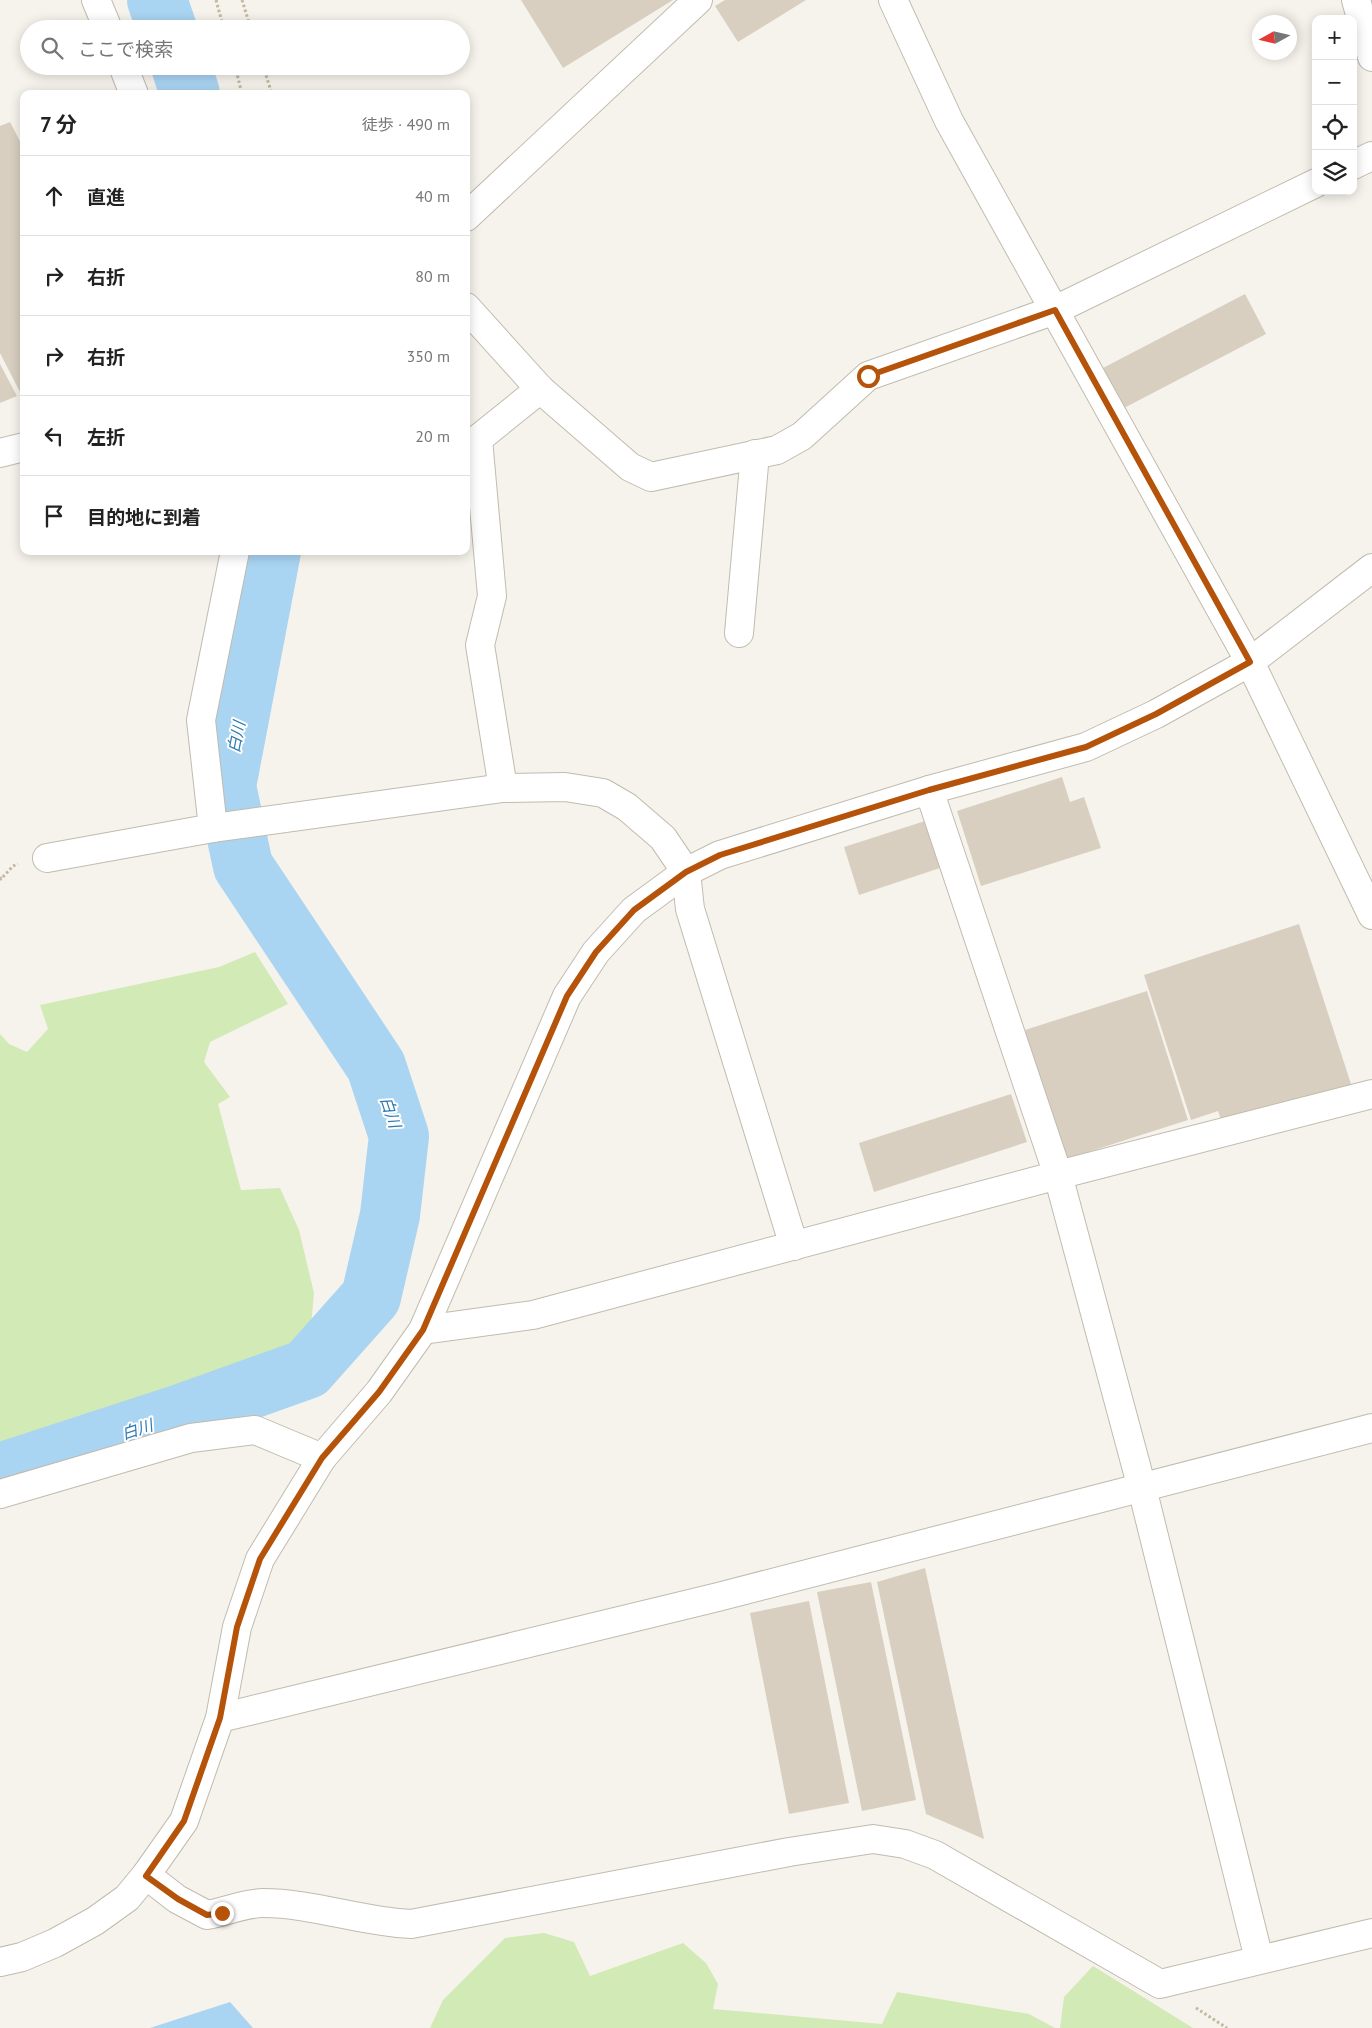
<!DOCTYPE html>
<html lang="ja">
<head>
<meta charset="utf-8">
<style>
  :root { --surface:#fff; --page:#f6f6f6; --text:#222; --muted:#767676; --line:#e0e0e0 }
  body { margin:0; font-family:"PT Sans","Noto Sans JP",sans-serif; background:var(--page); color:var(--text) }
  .controls { position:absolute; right:15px; top:15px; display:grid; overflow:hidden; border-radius:10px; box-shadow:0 2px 12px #0003 }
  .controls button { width:45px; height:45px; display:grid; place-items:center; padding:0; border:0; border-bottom:1px solid var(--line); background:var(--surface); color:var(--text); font:25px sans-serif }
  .compass { position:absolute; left:1252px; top:15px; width:45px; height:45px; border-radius:50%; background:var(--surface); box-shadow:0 2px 12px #0003; rotate:262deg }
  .stop { position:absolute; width:15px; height:15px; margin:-11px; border:4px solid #b45309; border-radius:50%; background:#fff }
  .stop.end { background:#b45309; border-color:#fff; box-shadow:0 1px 5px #0008 }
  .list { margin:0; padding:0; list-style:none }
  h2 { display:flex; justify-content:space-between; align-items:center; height:65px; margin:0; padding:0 20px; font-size:21px }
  h2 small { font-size:16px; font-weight:400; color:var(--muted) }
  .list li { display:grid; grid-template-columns:32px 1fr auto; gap:15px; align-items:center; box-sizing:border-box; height:80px; padding:0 20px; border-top:1px solid var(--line) }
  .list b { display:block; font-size:19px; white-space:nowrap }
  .list em { font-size:16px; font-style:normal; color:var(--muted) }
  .icon { flex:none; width:28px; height:28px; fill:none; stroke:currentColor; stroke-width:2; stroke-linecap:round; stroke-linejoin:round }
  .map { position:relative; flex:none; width:1372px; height:2028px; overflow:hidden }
  .search { position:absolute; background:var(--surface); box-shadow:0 2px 12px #0003; left:20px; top:20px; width:450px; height:55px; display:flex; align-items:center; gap:12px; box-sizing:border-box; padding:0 18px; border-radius:28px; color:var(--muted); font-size:19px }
  .panel { position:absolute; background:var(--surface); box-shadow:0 2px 12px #0003; left:20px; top:90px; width:450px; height:465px; border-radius:10px }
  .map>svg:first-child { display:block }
</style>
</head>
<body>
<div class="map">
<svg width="1372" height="2028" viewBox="0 0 1372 2028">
  <rect width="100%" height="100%" fill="#f6f3ec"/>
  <g fill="#d2eab5">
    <path d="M 255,952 L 288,1004 L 210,1042 L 204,1062 L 230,1097 L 218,1104 L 241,1190 L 280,1188 L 299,1230 L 314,1293 L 311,1327 L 297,1351 L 275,1363 L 146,1413 L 0,1463 L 0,1034 L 9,1044 L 27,1052 L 48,1029 L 40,1005 L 219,967 Z"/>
    <path d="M 544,1933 L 574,1942 L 590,1976 L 683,1943 L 706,1963 L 718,1984 L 713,2009 L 882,2024 L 897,1992 L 1029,2014 L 1055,2028 L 430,2028 L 443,2000 L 505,1938 Z"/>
    <path d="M 1093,1966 L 1193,2028 L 1060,2028 L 1064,1997 Z"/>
  </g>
  <path fill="#a9d4f2" d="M 230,2002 L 253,2028 L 150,2028 Z"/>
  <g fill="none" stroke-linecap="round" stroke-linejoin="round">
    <g stroke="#a9d4f2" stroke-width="60">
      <path d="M 157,0 L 167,29"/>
      <path d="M 181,66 L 190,94"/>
      <path d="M 0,1473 L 181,1414 L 307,1369 L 371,1297 L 390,1215 L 399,1136 L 376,1066 L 243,866 L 226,786 L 271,551"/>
    </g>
  </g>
  <g fill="#d8cfc1">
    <path d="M 521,0 L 673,0 L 563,68 Z"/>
    <path d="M 725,0 L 806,0 L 738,42 L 715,6 Z"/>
    <path d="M 10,122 L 24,149 L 24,390 L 20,392 L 0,353 L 0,126 Z"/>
    <path d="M 1245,294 L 1266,334 L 1124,408 L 1103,368 Z"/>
    <path d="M 0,364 L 17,396 L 0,403 Z"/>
    <path d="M 1062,777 L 1070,802 L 1084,797 L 1101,848 L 981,886 L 957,811 Z"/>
    <path d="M 925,821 L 940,868 L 859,895 L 844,847 Z"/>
    <path d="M 1299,924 L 1352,1087 L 1224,1129 L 1218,1111 L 1191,1120 L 1144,975 Z"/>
    <path d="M 1147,991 L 1188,1120 L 1066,1159 L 1025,1030 Z"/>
    <path d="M 1011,1094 L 1027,1142 L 874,1192 L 859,1143 Z"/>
    <path d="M 925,1568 L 984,1839 L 926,1814 L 877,1582 Z"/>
    <path d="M 871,1582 L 916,1800 L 862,1811 L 817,1592 Z"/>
    <path d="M 809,1601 L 849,1803 L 789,1814 L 750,1613 Z"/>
  </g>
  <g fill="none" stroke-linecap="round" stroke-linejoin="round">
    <defs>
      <g id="minor">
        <path d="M 96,0 L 108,29"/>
        <path d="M 893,0 L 949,121 L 1250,662 L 1372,915"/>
        <path d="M 1356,0 L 1372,57"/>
        <path d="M 123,66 L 134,94"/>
        <path d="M 1353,165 L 1372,156"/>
        <path d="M 466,217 L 698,0"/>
        <path d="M 466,307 L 540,389 L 630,467 L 651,477 L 777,450 L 802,436 L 868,376 L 1055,310 L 1316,183"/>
        <path d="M 0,453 L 24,447"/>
        <path d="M 739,633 L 755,454"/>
        <path d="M 503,788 L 480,645 L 492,596 L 478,439 L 540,389"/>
        <path d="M 929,790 L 1058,1175 L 1142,1488 L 1259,1959"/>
        <path d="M 213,828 L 201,720 L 235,551"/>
        <path d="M 47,858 L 213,828 L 503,788 L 565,787 L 603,793 L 627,807 L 663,838 L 686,872 L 690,909 L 794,1246"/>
        <path d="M 423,1330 L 533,1315 L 1058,1175 L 1372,1094"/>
        <path d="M 0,1494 L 191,1438 L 255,1430 L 322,1458"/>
        <path d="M 220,1718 L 718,1597 L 1372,1428"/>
        <path d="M 146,1875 L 177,1899 L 207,1915 C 225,1912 245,1903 263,1903 C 313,1903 361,1922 411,1924 L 789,1852 L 873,1839 L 905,1844 L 935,1855 L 1160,1984 L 1372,1933"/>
        <path d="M 0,1962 L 22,1957 L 55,1943 L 95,1921 L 127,1898 L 146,1875 L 184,1821 L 220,1718 L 237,1627 L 260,1559 L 322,1458 L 379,1392 L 423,1330 L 567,996 L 596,952 L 634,910 L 686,872 L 720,855 L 929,790 L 1086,747 L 1156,714 L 1250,662 L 1372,568"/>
      </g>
    </defs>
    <use href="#minor" stroke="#c2bbae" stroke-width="30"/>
    <g stroke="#c4b79f" stroke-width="3" stroke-dasharray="2.5 2.5" stroke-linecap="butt">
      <path d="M 216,0 L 224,29"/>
      <path d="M 242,0 L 251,29"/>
      <path d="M 235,66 L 242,94"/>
      <path d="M 263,66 L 272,94"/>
      <path d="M 0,877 L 1,879 L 13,866 L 18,864"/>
      <path d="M 1196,2008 L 1227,2028"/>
    </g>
    <use href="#minor" stroke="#fff" stroke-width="28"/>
  </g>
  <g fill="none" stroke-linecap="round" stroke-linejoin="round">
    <path stroke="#b45309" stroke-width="6" d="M 222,1913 L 207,1915 L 178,1899 L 146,1876 L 184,1821 L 220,1718 L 237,1627 L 260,1559 L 322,1458 L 379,1392 L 423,1330 L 567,996 L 596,952 L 634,910 L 686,872 L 720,855 L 929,790 L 1086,747 L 1156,714 L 1250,662 L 1055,310 L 868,376"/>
  </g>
  <g text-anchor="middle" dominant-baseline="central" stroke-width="4" stroke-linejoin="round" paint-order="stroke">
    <g font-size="16" font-style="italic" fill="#2e7ab2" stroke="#fff">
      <text transform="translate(236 737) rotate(-79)">白川</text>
      <text transform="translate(391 1112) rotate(72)">白川</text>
      <text transform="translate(137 1429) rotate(-18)">白川</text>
    </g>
  </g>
</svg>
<div class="controls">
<button>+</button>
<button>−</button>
<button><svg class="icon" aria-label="locate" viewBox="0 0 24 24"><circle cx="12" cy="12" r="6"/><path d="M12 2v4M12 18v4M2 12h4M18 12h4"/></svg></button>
<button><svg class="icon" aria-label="layers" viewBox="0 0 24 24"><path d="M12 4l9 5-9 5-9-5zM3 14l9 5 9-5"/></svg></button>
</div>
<svg class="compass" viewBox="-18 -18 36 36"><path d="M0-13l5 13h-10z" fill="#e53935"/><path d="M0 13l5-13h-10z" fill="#767676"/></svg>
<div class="stop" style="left:868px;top:376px"></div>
<div class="stop end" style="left:222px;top:1913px"></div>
<div class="search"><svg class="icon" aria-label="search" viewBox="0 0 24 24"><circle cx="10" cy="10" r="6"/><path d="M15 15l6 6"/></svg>ここで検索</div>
<section class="panel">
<h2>7 分<small>徒歩 · 490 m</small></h2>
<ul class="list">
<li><svg class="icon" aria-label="ahead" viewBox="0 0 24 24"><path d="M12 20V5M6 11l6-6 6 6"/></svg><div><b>直進</b></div><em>40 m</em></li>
<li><svg class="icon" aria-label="right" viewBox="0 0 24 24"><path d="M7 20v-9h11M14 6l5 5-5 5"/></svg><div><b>右折</b></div><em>80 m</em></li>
<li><svg class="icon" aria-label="right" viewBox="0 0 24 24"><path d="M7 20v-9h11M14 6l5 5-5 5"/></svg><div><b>右折</b></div><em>350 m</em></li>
<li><svg class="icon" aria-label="left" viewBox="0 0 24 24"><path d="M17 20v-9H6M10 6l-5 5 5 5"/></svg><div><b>左折</b></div><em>20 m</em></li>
<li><svg class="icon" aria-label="arrive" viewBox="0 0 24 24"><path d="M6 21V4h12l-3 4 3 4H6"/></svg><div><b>目的地に到着</b></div></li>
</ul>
</section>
</div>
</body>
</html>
